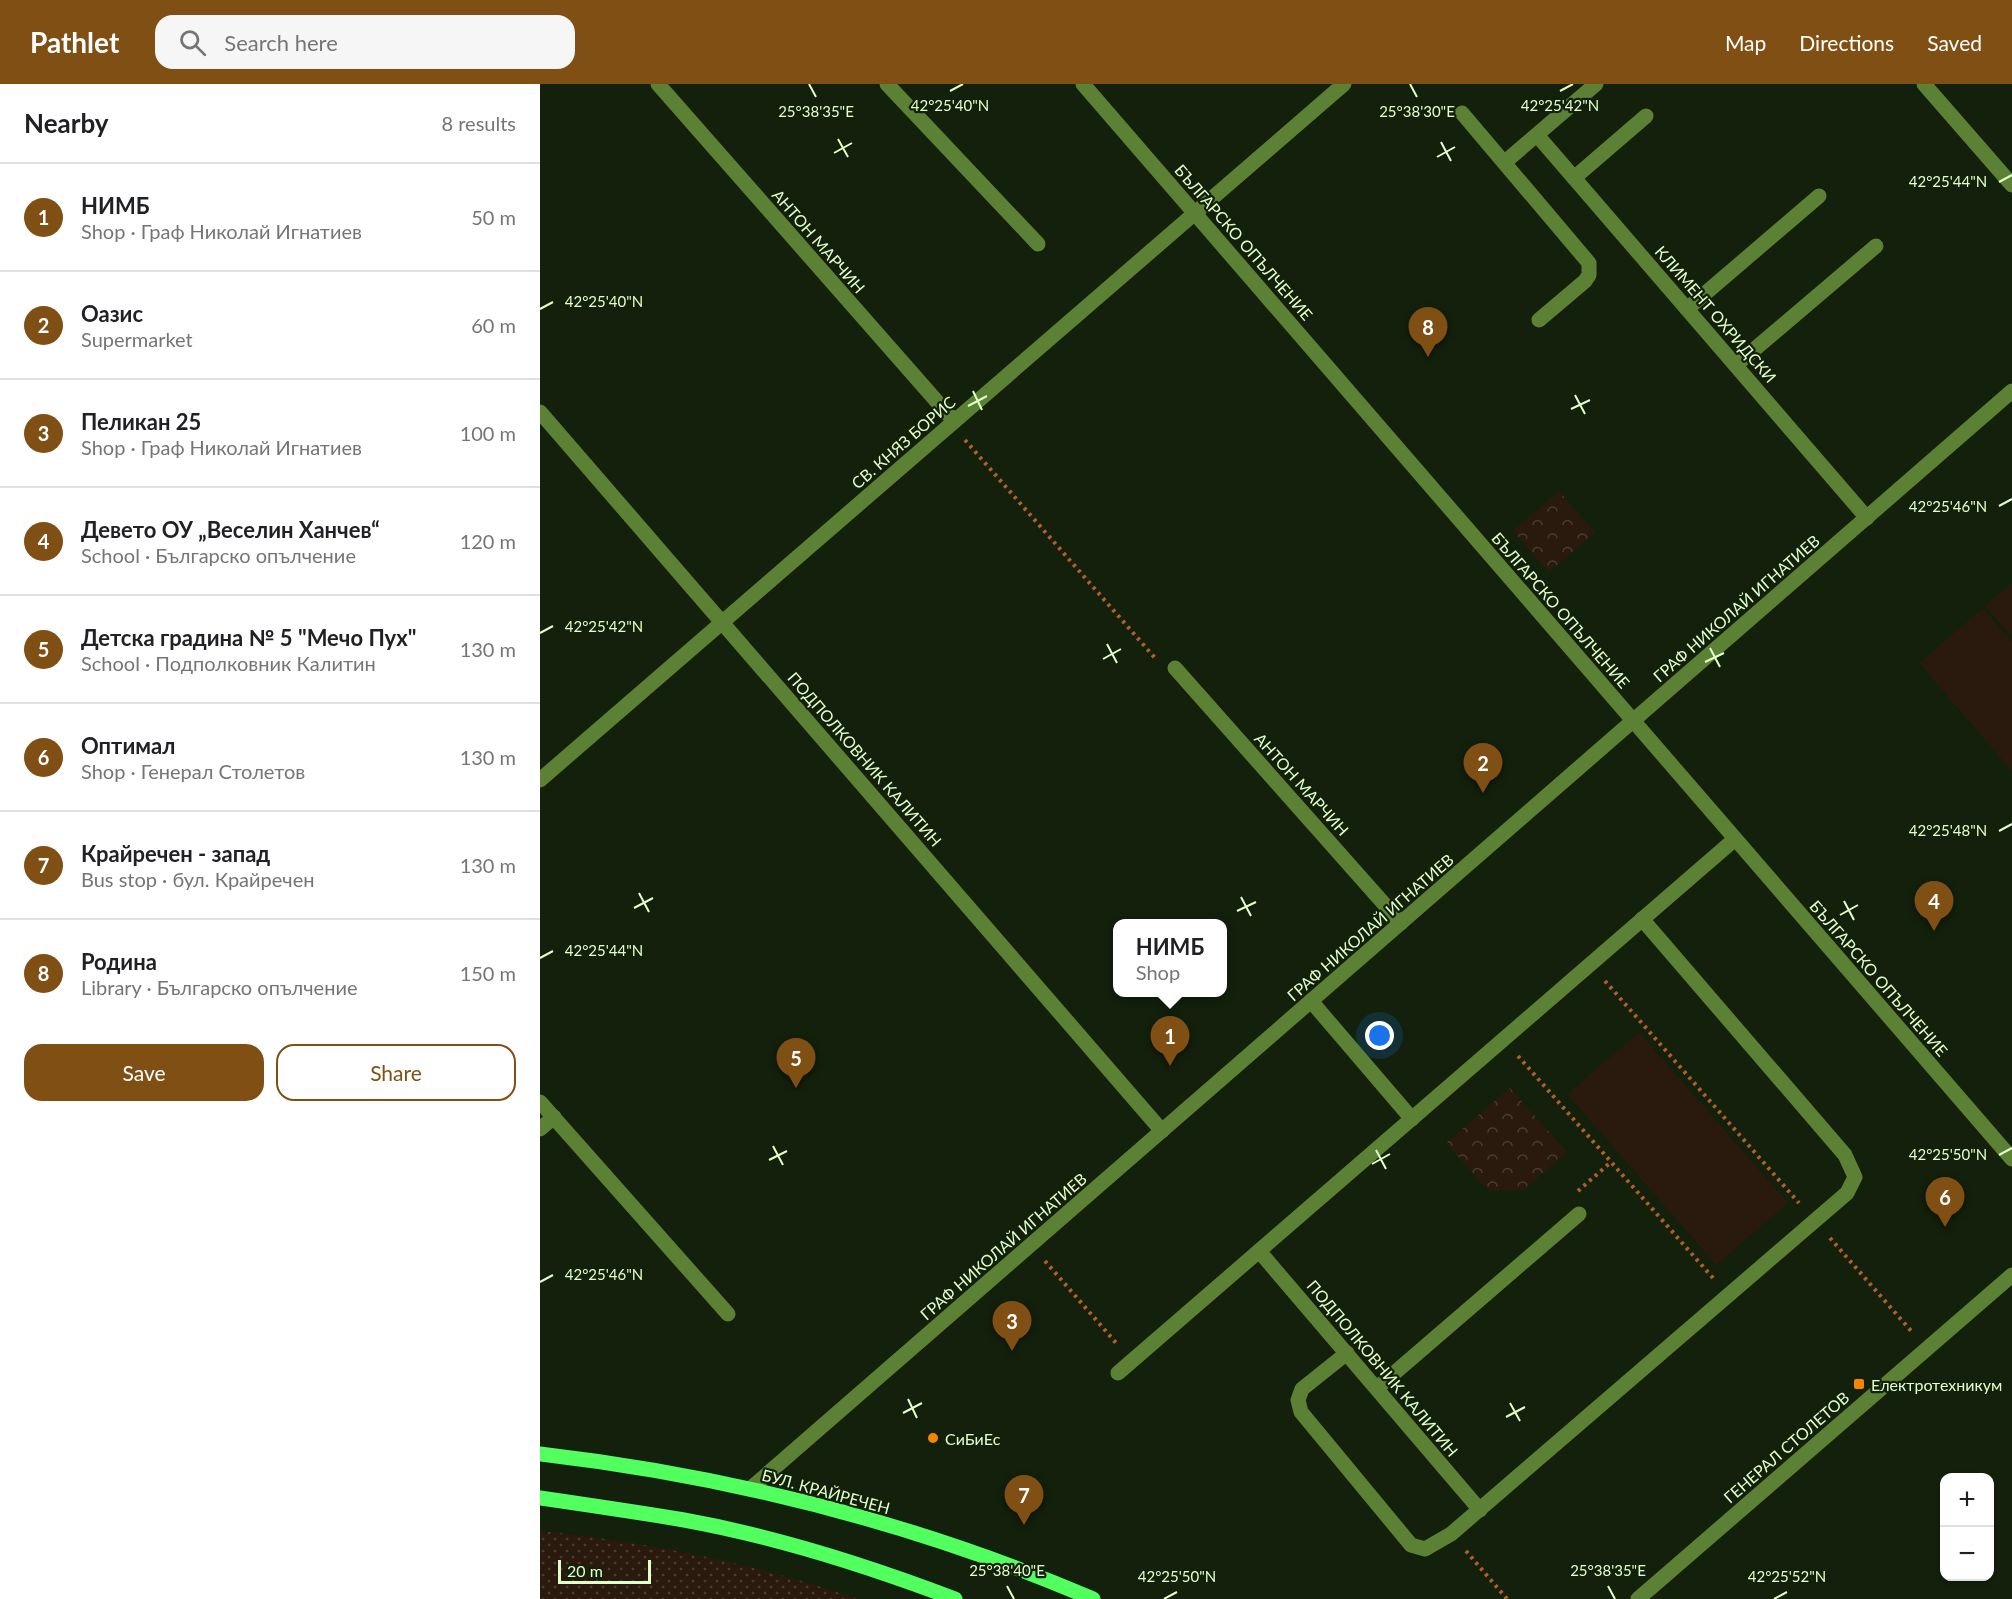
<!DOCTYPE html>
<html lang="en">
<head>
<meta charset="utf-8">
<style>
  :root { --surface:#fff; --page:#f6f6f6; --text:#202124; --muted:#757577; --line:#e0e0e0; --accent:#804f14 }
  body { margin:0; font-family:Lato,sans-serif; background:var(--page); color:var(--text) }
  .controls { position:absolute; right:18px; bottom:18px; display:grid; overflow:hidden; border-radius:12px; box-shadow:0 2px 4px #0004 }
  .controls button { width:54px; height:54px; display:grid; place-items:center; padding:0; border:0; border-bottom:2px solid var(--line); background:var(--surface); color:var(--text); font:30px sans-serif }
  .scale { position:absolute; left:18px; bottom:15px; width:93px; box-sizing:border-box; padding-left:6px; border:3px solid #e1ffca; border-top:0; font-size:16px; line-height:21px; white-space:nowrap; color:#e1ffca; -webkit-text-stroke:4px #13200c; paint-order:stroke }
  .you { position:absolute; left:840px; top:952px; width:21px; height:21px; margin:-15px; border:4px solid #fff; border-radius:50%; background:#1a73e8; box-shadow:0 0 0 9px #1a73e833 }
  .badge { display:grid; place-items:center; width:39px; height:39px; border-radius:50%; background:var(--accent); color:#fff; font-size:20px; font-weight:700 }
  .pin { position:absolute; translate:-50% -50px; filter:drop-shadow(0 2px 3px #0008) }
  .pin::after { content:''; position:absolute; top:32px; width:21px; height:18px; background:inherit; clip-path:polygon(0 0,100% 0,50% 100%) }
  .popup { position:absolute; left:573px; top:835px; width:114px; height:78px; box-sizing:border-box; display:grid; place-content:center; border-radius:12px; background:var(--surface); filter:drop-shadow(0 2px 4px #0005); font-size:20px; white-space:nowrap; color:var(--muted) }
  .popup b { font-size:22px; color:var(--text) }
  .popup::after { content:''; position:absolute; left:50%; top:100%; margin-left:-12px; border:12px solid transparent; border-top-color:var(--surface) }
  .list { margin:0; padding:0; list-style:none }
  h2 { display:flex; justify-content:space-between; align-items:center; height:78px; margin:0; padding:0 24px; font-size:26px }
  h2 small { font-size:20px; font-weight:400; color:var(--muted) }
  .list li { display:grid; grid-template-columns:39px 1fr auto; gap:18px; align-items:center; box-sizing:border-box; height:108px; padding:0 24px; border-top:2px solid var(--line) }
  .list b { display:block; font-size:22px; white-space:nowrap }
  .list p { margin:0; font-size:20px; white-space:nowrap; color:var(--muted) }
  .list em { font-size:20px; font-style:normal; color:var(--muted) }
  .actions { display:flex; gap:12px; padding:18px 24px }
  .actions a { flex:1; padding:14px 0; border:2px solid var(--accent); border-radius:18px; text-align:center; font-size:21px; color:var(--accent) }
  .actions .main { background:var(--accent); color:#fff }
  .icon { flex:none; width:33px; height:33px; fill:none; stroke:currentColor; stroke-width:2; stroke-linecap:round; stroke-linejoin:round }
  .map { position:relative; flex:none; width:1472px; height:1515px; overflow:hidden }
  header { display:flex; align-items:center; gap:36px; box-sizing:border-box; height:84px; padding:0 30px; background:var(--accent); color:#fff }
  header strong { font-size:28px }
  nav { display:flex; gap:33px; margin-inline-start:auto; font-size:21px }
  .search { width:420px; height:54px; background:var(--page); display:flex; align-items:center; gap:15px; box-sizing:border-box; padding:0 21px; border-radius:18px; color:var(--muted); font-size:22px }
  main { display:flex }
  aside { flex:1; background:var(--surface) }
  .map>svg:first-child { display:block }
</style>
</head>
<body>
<header>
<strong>Pathlet</strong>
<div class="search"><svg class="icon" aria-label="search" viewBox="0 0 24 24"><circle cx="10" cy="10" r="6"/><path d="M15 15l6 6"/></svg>Search here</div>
<nav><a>Map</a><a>Directions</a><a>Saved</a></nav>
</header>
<main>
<aside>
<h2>Nearby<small>8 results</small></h2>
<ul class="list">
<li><span class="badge">1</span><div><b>НИМБ</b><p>Shop · Граф Николай Игнатиев</p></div><em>50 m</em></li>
<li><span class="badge">2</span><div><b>Оазис</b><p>Supermarket</p></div><em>60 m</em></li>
<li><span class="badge">3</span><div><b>Пеликан 25</b><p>Shop · Граф Николай Игнатиев</p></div><em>100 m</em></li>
<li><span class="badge">4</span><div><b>Девето ОУ „Веселин Ханчев“</b><p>School · Българско опълчение</p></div><em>120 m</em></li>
<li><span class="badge">5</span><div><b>Детска градина № 5 &quot;Мечо Пух&quot;</b><p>School · Подполковник Калитин</p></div><em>130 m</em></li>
<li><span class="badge">6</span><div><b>Оптимал</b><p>Shop · Генерал Столетов</p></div><em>130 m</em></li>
<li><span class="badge">7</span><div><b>Крайречен - запад</b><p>Bus stop · бул. Крайречен</p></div><em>130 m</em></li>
<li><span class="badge">8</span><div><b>Родина</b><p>Library · Българско опълчение</p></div><em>150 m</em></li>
</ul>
<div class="actions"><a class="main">Save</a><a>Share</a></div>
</aside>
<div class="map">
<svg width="1472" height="1515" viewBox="0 0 1472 1515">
  <defs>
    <pattern id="grass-dots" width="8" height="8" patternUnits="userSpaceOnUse" patternTransform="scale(1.5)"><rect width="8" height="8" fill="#2a1a0e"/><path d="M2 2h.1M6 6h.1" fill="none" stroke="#493c30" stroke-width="1.8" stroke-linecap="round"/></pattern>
    <pattern id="park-crowns" width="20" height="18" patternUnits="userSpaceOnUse" patternTransform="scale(1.5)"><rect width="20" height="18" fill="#2a1a0e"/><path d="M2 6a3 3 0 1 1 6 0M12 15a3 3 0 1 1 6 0" fill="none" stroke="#493c30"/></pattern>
  </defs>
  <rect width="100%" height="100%" fill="#13200c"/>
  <path fill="url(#grass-dots)" d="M 0,1447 C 107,1458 215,1479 317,1515 L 0,1515 Z"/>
  <g fill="url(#park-crowns)">
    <path d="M 1019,407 L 1055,448 L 1009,488 L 973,447 Z"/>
    <path d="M 970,1004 L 1027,1068 L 983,1106 L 948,1106 L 906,1059 Z"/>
  </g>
  <g fill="#2a1a0e">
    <path d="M 1472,499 L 1472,553 L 1445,522 Z"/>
    <path d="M 1443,524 L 1472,558 L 1472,687 L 1379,579 Z"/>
    <path d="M 1099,948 L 1248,1119 L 1176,1181 L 1027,1010 Z"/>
  </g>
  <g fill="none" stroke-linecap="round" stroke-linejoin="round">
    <g stroke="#b55f28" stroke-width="4" stroke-dasharray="3 4.5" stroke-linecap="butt">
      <path d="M 425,356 L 615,574"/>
      <path d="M 1065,897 L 1259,1119"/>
      <path d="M 978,972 L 1173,1194"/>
      <path d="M 1038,1107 L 1071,1078"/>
      <path d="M 1290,1154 L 1372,1248"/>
      <path d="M 505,1177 L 577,1260"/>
      <path d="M 926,1467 L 967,1515"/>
    </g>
    <g stroke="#5c8134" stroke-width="15">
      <path d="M 118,0 L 414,337"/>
      <path d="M 347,0 L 498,160"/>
      <path d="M 543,0 L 1472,1075"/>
      <path d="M 1384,0 L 1472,101"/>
      <path d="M 922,29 L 1049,179 L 1049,191 L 1045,197 L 999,236"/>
      <path d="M 997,51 L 1327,434"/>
      <path d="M 965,78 L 1056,0"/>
      <path d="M 1034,94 L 1106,32"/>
      <path d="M 1147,225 L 1279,112"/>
      <path d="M 1196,281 L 1336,162"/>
      <path d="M 0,328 L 622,1047"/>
      <path d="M 635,584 L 861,839"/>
      <path d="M 0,696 L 804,0"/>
      <path d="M 771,917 L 872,1035"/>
      <path d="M 0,1018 L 188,1230"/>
      <path d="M 0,1045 L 14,1033"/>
      <path d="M 719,1167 L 940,1426"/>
      <path d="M 807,1269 L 762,1305 L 758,1316 L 761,1328 L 871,1461 L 885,1465 L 911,1450 L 1307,1109 L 1315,1093 L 1305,1071 L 1102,835"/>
      <path d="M 578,1289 L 1195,755"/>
      <path d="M 837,1304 L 1039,1130"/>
      <path d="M 210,1405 L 1472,307"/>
      <path d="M 1098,1515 L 1472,1191"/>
    </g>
    <g stroke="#51ff5e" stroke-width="15">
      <path d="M 0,1370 C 189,1392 378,1440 553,1515"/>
      <path d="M 0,1414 C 48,1421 96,1428 144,1436 C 233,1452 331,1483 415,1515"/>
    </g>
  </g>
  <path fill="none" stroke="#e1ffca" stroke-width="2" d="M 269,0 L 276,13M 870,0 L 877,13M 410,7 L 423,0M 1020,7 L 1033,0M 298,55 L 308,73M 901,58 L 911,77M 294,69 L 312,59M 897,73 L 915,63M 1459,98 L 1472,91M 0,225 L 13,218M 433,307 L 442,326M 1035,311 L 1045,330M 428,322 L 447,312M 1031,325 L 1050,316M 1459,422 L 1472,415M 0,549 L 13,542M 567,560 L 577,579M 1170,564 L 1180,583M 563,575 L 581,565M 1165,578 L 1184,569M 1459,747 L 1472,740M 99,809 L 109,828M 701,813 L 711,832M 1304,817 L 1314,836M 94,824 L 113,814M 697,827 L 716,818M 1300,831 L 1318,821M 0,874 L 13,867M 233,1062 L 243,1081M 836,1066 L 846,1085M 1459,1071 L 1472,1064M 229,1076 L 247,1067M 832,1080 L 850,1070M 0,1198 L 13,1191M 368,1315 L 377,1334M 970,1319 L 980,1337M 363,1329 L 382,1319M 966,1333 L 985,1323M 467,1502 L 474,1515M 1068,1502 L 1075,1515M 624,1515 L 637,1508M 1234,1515 L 1247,1508"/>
  <g fill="#f58700" stroke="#13200c" stroke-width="2">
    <rect x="1313" y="1294" width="12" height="12" rx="3"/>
    <circle cx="393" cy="1354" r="6"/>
  </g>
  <g text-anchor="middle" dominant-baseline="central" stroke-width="4.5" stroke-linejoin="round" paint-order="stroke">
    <g font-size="16" fill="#e1ffca" stroke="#13200c">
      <text transform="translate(279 157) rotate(49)">АНТОН МАРЧИН</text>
      <text transform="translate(704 158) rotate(49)">БЪЛГАРСКО ОПЪЛЧЕНИЕ</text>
      <text transform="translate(1176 230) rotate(49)">КЛИМЕНТ ОХРИДСКИ</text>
      <text transform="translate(363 358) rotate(-41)">СВ. КНЯЗ БОРИС</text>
      <text transform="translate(1196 524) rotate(-41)">ГРАФ НИКОЛАЙ ИГНАТИЕВ</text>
      <text transform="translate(1021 526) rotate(49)">БЪЛГАРСКО ОПЪЛЧЕНИЕ</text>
      <text transform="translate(325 675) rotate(49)">ПОДПОЛКОВНИК КАЛИТИН</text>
      <text transform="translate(762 700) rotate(48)">АНТОН МАРЧИН</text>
      <text transform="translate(830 843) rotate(-41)">ГРАФ НИКОЛАЙ ИГНАТИЕВ</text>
      <text transform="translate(1339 894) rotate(49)">БЪЛГАРСКО ОПЪЛЧЕНИЕ</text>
      <text transform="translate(463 1162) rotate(-41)">ГРАФ НИКОЛАЙ ИГНАТИЕВ</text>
      <text transform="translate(843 1284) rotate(50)">ПОДПОЛКОВНИК КАЛИТИН</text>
      <text transform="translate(1246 1363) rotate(-41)">ГЕНЕРАЛ СТОЛЕТОВ</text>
      <text transform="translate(286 1407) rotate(15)">БУЛ. КРАЙРЕЧЕН</text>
    </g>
    <g font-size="16" fill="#e1ffca" stroke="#13200c" text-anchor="start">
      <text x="1331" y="1300">Електротехникум</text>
      <text x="405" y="1354">СиБиЕс</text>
    </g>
  </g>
  <g font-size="15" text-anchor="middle" fill="#e1ffca" stroke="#13200c" stroke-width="4.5" stroke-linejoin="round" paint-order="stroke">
    <text x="410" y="27">42°25'40"N</text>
    <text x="1020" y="27">42°25'42"N</text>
    <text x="276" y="33">25°38'35"E</text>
    <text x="877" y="33">25°38'30"E</text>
    <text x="1408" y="103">42°25'44"N</text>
    <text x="64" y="223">42°25'40"N</text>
    <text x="1408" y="428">42°25'46"N</text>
    <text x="64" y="548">42°25'42"N</text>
    <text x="1408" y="752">42°25'48"N</text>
    <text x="64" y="872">42°25'44"N</text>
    <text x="1408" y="1076">42°25'50"N</text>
    <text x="64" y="1196">42°25'46"N</text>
    <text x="467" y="1492">25°38'40"E</text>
    <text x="1068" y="1492">25°38'35"E</text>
    <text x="637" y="1498">42°25'50"N</text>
    <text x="1247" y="1498">42°25'52"N</text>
  </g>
</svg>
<div class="controls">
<button>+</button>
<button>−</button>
</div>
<div class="scale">20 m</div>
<div class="you"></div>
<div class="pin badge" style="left:630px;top:982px">1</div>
<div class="popup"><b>НИМБ</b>Shop</div>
<div class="pin badge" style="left:943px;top:709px">2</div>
<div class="pin badge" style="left:472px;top:1267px">3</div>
<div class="pin badge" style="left:1394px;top:847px">4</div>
<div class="pin badge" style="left:256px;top:1004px">5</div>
<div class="pin badge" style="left:1405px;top:1143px">6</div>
<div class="pin badge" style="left:484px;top:1441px">7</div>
<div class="pin badge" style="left:888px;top:273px">8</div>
</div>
</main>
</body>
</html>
